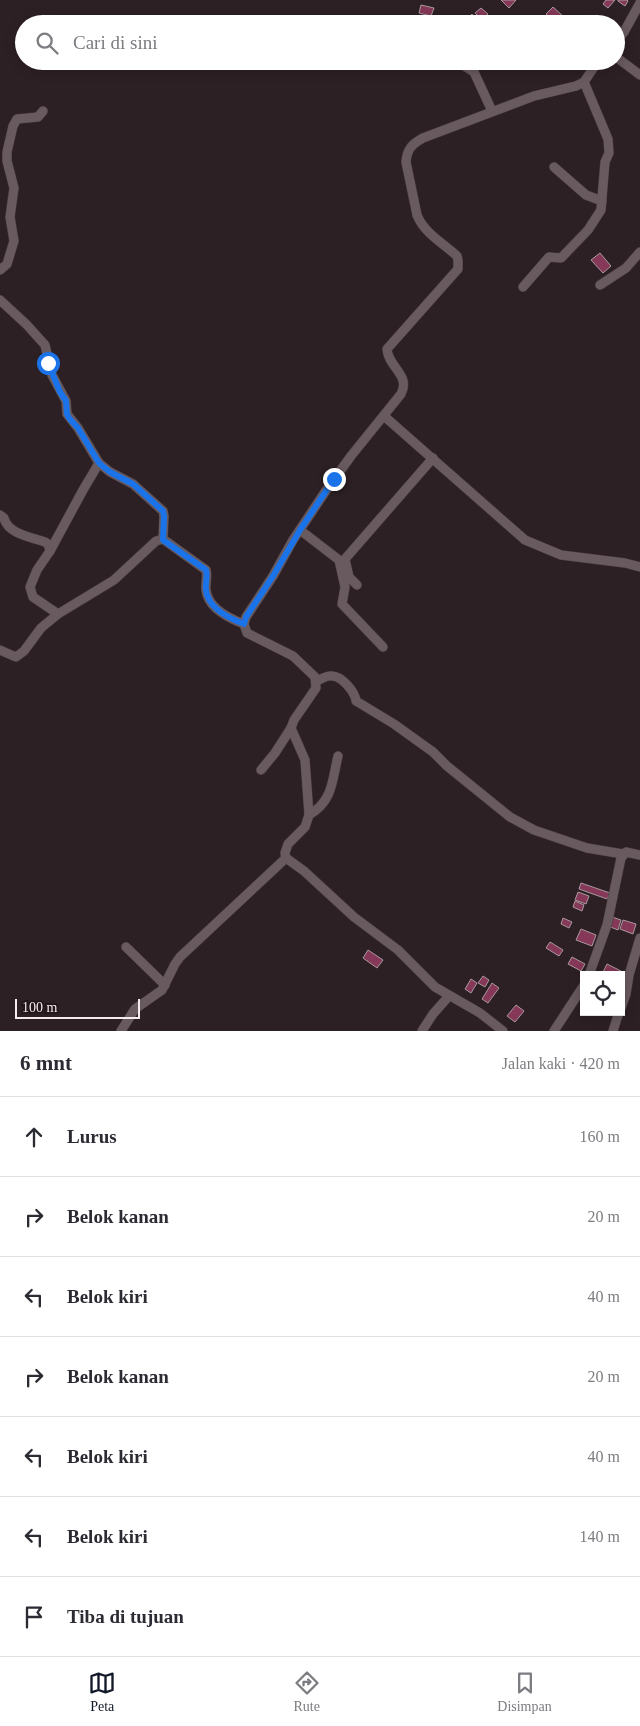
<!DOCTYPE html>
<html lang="id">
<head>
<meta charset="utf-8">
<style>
  :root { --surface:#fff; --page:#f2f2f3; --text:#2b2b33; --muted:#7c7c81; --line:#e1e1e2; --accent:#111827 }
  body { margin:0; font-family:Georgia,serif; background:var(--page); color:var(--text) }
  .controls { position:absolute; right:15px; bottom:15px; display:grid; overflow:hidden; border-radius:0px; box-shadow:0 2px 12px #0003 }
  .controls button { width:45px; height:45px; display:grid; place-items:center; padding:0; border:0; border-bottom:1px solid var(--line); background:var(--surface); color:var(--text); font:25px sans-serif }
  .scale { position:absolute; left:15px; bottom:12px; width:125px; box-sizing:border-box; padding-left:5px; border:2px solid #f3ebed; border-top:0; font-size:14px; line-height:18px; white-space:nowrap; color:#f3ebed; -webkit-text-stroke:4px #23171b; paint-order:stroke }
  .stop { position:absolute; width:15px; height:15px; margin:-11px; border:4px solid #1a73e8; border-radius:50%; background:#fff }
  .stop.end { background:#1a73e8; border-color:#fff; box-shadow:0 1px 5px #0008 }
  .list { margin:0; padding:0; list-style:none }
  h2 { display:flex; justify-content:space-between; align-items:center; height:65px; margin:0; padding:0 20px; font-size:21px }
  h2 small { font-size:16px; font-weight:400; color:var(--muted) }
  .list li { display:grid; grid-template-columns:32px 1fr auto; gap:15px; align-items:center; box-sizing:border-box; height:80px; padding:0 20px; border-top:1px solid var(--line) }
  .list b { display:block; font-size:19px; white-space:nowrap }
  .list em { font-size:16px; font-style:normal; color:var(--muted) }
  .icon { flex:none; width:28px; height:28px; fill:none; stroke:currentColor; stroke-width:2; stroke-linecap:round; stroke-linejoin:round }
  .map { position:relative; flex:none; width:640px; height:1031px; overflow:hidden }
  .search { position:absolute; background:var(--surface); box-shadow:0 2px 12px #0003; left:15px; right:15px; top:15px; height:55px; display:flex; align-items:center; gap:12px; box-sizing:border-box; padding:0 18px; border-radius:28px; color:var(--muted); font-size:19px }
  .sheet { height:625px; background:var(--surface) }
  nav { display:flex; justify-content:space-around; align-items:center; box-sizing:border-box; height:70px; border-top:1px solid var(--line); background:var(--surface); font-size:14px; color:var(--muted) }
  nav a { display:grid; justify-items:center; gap:2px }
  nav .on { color:var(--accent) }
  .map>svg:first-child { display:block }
</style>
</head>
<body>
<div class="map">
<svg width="640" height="1031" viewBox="0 0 640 1031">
  <rect width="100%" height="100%" fill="#2d2025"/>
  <g fill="#853858" stroke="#a9999e">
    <path d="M 501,0 L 516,0 L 509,8 Z"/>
    <path d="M 606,0 L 615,0 L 608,8 L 603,4 Z"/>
    <path d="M 618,0 L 627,0 L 628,1 L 625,6 L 618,1 Z"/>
    <path d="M 421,5 L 434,8 L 431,16 L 419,13 Z"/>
    <path d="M 553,7 L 564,17 L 558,24 L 546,14 Z"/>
    <path d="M 481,8 L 488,14 L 482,20 L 475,13 Z"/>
    <path d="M 472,14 L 479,21 L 476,24 L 470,24 L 466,20 Z"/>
    <path d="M 600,253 L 611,266 L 603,273 L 591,260 Z"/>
    <path d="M 581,883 L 610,893 L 607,899 L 579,889 Z"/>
    <path d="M 578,892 L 589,896 L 586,904 L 575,900 Z"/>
    <path d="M 575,901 L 584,905 L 582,911 L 573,907 Z"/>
    <path d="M 612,917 L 621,920 L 618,930 L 608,926 Z"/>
    <path d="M 563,918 L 572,922 L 569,928 L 561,924 Z"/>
    <path d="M 623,920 L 636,924 L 633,934 L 620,929 Z"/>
    <path d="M 581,929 L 596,935 L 592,946 L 576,940 Z"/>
    <path d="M 550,942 L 563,950 L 559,956 L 546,948 Z"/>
    <path d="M 368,950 L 383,960 L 377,968 L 363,958 Z"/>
    <path d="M 572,957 L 585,964 L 581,971 L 568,964 Z"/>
    <path d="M 607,964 L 621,971 L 619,975 L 602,974 Z"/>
    <path d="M 483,976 L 489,980 L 485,987 L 478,983 Z"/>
    <path d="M 471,979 L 477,983 L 471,993 L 465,989 Z"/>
    <path d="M 492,983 L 499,988 L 488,1003 L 482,999 Z"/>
    <path d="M 516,1005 L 524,1011 L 515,1022 L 507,1016 Z"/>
  </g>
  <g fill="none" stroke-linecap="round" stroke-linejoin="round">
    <defs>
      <g id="minor">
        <path d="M 616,41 L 624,32 L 640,3"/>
        <path d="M 616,57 L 640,75"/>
        <path d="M 456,61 L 474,72 L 492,111"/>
        <path d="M 407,62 L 408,61"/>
        <path d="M 554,167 L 586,195 L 602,201"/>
        <path d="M 0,270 L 7,264 L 14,241 L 10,217 L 14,188 L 7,161 L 7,152 L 13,126 L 17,119 L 38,117 L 43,111"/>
        <path d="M 600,285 L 626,268 L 640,252"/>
        <path d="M 523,287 L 549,257 L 561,258 L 563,256 L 588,230 L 601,210 L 605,162 L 609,153 L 608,139 L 584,82"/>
        <path d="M 0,300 L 27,325 L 45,345 L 52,375 L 66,401 L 67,414 L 78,428 L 99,463 L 110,472 L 133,484 L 163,511 L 164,516 L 163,539"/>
        <path d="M 384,416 L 525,540 L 561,555 L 625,563 L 640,567"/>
        <path d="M 0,515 L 4,518 C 8,534 31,537 45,542 L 48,544 L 50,551 L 37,570 L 30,587 L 33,597 L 58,614"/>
        <path d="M 300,530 L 339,560 L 345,587 L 342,604 L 383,647"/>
        <path d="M 163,539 L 206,570 C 208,577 205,583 206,590 C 208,608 228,618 244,624"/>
        <path d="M 50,551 L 83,490 L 99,463"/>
        <path d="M 357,585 L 349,577 L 345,559 L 433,458"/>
        <path d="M 0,650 L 16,657 L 24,651 L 41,628 L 58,614 L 114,580 L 156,541 L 163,539"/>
        <path d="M 317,681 C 321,679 327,675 332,676 C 342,676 355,692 356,701 L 394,724 L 433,752 L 447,766 L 510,817 L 534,830 L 587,848 L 623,854"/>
        <path d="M 261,770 L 275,753 L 291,728"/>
        <path d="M 309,815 C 333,801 332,781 338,756"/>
        <path d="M 126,947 L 165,985"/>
        <path d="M 589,975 L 607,925 L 621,858 L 626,852 L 640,855"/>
        <path d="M 621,1008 L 626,994 L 629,975 L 640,938"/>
        <path d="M 121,1031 L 135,1009 L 162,990 L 175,964 L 180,957 L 286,858"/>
        <path d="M 422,1031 L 433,1014 L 449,996"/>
        <path d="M 503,1031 L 480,1013 L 435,987 L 398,950 L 354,917 L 304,871 L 286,858 L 285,853 L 288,844 L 305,827 L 309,815 L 305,760 L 291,728 L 294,720 L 316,688 L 315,677 L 293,656 L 247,633 L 244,624 L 246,617 L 273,576 L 293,540 L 325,492 L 351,456 L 401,394 C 411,375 388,367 387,349 L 458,269 L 458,260 L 457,256 C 443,243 424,233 417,215 L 406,162 C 407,149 412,144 423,138 L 534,96 L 576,86 L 584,82 L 598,61"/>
        <path d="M 554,1031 L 584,985"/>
        <path d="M 613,1031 L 619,1012"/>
      </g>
    </defs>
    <use href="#minor" stroke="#463c3f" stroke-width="10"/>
    <use href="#minor" stroke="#695a5f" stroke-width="9"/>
  </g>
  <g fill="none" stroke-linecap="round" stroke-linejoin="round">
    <path stroke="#1a73e8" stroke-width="6" d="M 48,363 L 60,392 L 66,401 L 67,414 L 69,418 L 78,428 L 99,463 L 110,472 L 133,484 L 163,511 L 164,516 L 163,540 L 206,570 C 208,577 205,583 206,590 C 208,608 228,618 244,624 L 246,617 L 273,576 L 300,530 L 334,479"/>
  </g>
</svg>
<div class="controls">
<button><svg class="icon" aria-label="locate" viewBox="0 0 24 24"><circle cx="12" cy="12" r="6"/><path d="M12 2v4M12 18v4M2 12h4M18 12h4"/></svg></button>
</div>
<div class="scale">100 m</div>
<div class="stop" style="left:48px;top:363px"></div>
<div class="stop end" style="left:334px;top:479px"></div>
<div class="search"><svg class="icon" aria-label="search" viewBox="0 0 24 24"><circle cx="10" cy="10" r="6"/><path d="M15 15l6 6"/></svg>Cari di sini</div>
</div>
<section class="sheet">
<h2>6 mnt<small>Jalan kaki · 420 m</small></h2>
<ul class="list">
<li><svg class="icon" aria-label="ahead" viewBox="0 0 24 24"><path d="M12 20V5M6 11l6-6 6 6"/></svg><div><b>Lurus</b></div><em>160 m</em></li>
<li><svg class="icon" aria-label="right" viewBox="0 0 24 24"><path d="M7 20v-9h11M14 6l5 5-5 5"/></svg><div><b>Belok kanan</b></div><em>20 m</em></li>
<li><svg class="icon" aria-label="left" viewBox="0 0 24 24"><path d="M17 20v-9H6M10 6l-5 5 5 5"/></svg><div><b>Belok kiri</b></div><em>40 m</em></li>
<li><svg class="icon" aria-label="right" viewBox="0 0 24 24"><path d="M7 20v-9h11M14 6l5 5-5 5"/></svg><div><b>Belok kanan</b></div><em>20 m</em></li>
<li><svg class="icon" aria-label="left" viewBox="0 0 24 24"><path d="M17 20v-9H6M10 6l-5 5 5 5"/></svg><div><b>Belok kiri</b></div><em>40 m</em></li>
<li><svg class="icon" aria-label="left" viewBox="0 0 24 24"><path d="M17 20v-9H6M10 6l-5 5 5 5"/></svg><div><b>Belok kiri</b></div><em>140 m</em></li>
<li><svg class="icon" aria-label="arrive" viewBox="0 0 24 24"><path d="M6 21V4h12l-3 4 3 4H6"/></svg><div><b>Tiba di tujuan</b></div></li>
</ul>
</section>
<nav>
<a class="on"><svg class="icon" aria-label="map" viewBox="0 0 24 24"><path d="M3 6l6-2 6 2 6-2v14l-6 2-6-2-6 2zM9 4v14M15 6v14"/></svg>Peta</a>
<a><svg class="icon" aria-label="directions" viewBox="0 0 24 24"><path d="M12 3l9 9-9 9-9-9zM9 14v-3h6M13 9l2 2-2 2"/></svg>Rute</a>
<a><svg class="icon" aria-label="saved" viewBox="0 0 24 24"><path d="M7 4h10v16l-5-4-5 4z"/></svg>Disimpan</a>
</nav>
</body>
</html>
